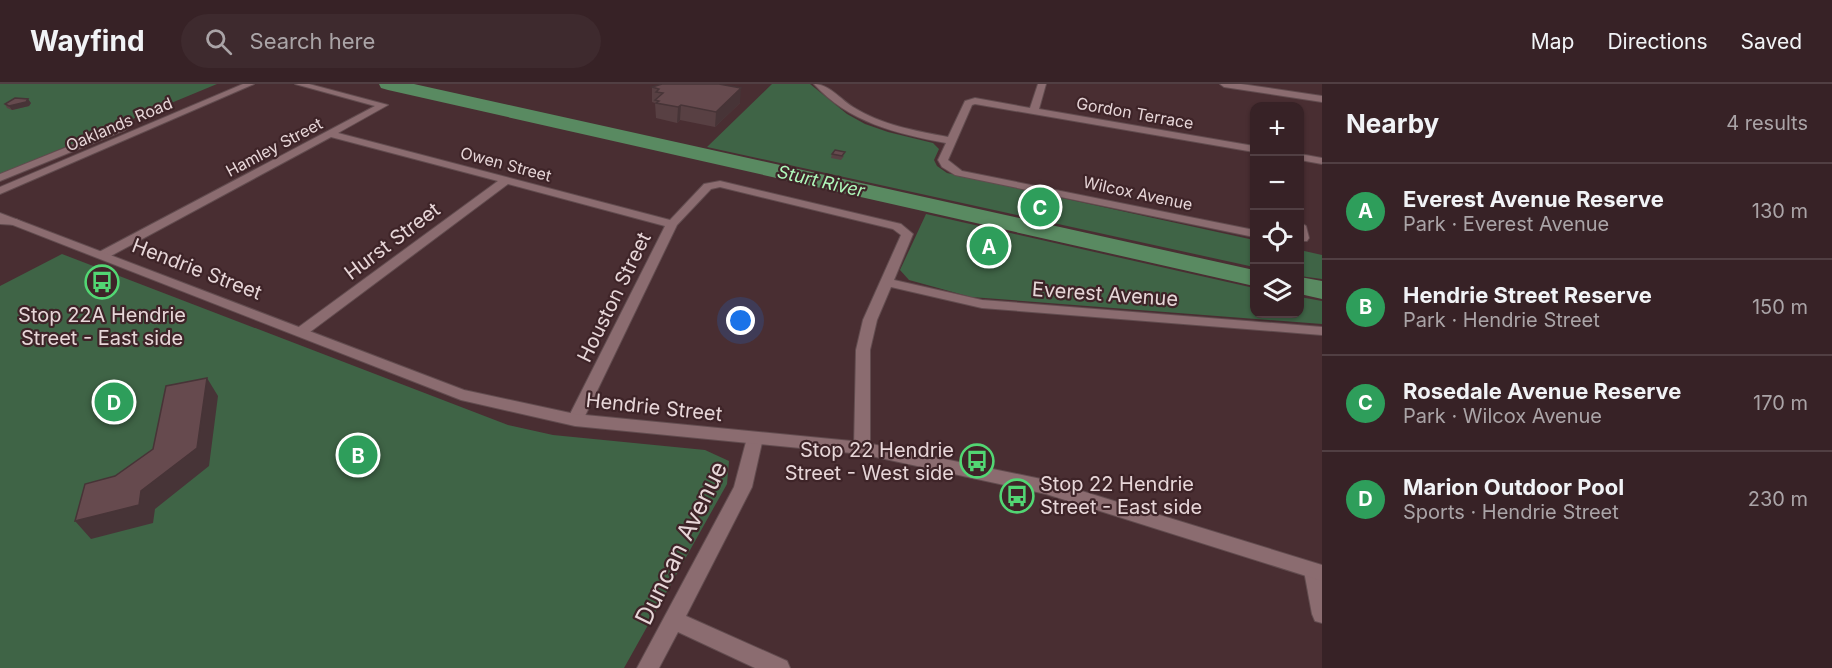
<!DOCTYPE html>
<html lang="en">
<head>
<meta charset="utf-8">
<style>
  :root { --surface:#372226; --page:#3e2a2e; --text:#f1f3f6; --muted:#aaa4a7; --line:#513f43; --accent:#d93025 }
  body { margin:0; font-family:Inter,sans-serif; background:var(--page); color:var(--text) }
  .controls { position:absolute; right:18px; top:18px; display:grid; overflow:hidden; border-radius:12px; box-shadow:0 2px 4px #0004 }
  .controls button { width:54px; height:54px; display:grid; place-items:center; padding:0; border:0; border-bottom:2px solid var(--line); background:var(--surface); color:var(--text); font:30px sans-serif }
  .you { position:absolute; left:741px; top:237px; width:21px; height:21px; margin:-15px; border:4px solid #fff; border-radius:50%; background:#1a73e8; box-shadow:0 0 0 9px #1a73e833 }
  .badge { display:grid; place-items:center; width:39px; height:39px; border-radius:50%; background:var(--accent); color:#fff; font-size:20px; font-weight:700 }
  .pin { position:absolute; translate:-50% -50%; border:3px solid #fff; box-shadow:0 2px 6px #0006 }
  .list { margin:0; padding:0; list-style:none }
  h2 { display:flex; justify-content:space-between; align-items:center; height:78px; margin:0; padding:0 24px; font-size:26px }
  h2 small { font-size:20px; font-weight:400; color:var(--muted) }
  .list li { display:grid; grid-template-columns:39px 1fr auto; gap:18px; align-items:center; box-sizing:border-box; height:96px; padding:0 24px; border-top:2px solid var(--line) }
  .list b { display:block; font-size:22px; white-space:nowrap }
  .list p { margin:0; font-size:20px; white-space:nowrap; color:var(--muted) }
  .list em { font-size:20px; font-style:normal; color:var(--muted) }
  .icon { flex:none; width:33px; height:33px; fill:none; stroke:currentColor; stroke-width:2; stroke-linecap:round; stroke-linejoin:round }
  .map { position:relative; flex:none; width:1322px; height:584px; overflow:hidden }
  header { display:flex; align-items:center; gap:36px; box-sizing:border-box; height:84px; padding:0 30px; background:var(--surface); border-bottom:2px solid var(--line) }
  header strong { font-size:28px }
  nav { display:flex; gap:33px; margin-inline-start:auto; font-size:21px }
  .search { width:420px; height:54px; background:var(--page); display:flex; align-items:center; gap:15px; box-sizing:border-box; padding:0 21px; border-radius:33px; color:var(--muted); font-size:22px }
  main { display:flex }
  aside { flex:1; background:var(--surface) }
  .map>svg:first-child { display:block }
</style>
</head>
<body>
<header>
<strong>Wayfind</strong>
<div class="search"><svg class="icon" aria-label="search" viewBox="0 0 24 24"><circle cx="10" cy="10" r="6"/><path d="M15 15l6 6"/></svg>Search here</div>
<nav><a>Map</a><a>Directions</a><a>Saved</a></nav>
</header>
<main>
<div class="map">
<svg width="1322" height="584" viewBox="0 0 1322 584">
  <rect width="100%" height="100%" fill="#492e32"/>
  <g fill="#3f6446">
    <path d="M 0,0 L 217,0 L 0,90 Z"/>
    <path d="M 772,0 L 810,0 L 847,30 L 865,40 L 888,48 L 933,59 L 939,65 L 934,76 L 937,82 L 947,89 L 1254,156 L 1254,183 L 707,63 Z"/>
    <path d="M 926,130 L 1254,204 L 1254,230 L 1300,230 L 1300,213 L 1322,217 L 1322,240 L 971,213 L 909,196 L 900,186 Z"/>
    <path d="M 1300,166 L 1322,171 L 1322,195 L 1300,192 Z"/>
    <path d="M 62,170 L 508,341 L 553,351 L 705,366 L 729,377 L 727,400 L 624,584 L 0,584 L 0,202 Z"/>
  </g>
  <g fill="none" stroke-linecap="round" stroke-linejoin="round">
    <g fill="#598a61" fill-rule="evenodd">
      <path d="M 379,0 L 414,0 L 1254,186 L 1254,202 L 388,6 L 381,4 Z"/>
      <path d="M 1300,193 L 1322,197 L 1322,215 L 1300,210 Z"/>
    </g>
    <defs>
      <g id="minor">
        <path d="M 295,0 L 309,0 L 388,21 L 338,49 L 670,136 L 704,100 L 720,97 L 901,140 L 913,150 L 894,196 L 982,216 L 1322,243 L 1322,251 L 982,224 L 891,203 L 877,236 L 870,266 L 870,364 L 868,368 L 862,370 L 856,368 L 854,364 L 856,266 L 863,236 L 901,151 L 893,145 L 720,103 L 711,105 L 677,141 L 583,336 L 581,340 L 569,340 L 567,336 L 665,142 L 508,100 L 306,251 L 296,251 L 294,248 L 296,245 L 498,97 L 331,53 L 107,174 L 99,174 L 97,171 L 99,168 L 375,22 Z"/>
        <path d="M 814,0 C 829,0 840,15 853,23 C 882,41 915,47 948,53 L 965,17 L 975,14 L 1030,24 L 1038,0 L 1046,0 L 1039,25 L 1254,62 L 1254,68 L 975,20 L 972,21 L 948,76 L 962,87 L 1254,146 L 1254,153 L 955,91 L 942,83 L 938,76 L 946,59 C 897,50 848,38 814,0 Z"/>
        <path d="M 1220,0 L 1241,0 L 1322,12 L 1322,18 L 1224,3 Z"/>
        <path d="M 1300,70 L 1322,74 L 1322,80 L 1300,76 Z"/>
        <path d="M 1300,138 L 1306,142 L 1309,154 L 1307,157 L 1300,157 Z"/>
        <path d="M 755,348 L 761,350 L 763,354 L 752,403 L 686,532 L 787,577 L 790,584 L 755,584 L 678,548 L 659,584 L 637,584 L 734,403 L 747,354 L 749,350 Z"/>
        <path d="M 1314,479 L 1322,484 L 1322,539 L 1315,537 L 1312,530 L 1304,487 L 1307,481 Z"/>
      </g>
      <path id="tertiary" d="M 0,129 L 464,306 L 575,330 L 862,358 L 1046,396 L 1322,481 L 1322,497 L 1046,410 L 862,370 L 575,342 L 461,316 L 0,136 Z"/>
      <g id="secondary">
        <path d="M 243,0 L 254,0 L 0,110 L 0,103 Z"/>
        <path d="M 122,41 L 127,44 L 125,46 L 0,97 L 0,90 Z"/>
        <path d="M 0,134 L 16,135 L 22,138 L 16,141 L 0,140 Z"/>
      </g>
    </defs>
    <use href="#minor" stroke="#624c4f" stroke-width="2"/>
    <use href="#tertiary" stroke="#624c4f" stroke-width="2"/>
    <use href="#secondary" stroke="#624c4f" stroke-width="2"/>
    <use href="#minor" fill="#8b6c70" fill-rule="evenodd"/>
    <use href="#tertiary" fill="#8b6c70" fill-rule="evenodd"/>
    <use href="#secondary" fill="#8b6c70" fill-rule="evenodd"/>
  </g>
  <g fill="#584043">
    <path d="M 721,1 L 740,19 L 715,43 L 680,36 L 677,39 L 656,34 L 655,19 L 652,18 L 652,3 Z"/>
    <path d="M 31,19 L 29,22 L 12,26 L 7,24 L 5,20 Z"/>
    <path d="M 832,70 L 844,72 L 841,76 L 831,74 Z"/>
  </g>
  <g fill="#473437">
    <path d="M 741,4 L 740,19 L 715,43 L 716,28 Z"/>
    <path d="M 28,15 L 31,19 L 29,22 L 12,26 L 9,22 Z"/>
    <path d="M 681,21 L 680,36 L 677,39 L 678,23 Z"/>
    <path d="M 207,294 L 218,312 L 209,382 L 155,425 L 153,439 L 91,455 L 75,437 L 141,407 Z"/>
  </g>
  <g fill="#664a4e" stroke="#473437" stroke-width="1.5">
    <path d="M 662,0 L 719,0 L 741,4 L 716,28 L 681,21 L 678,23 L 656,19 L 659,17 L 655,16 L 663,9 L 656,8 L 659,5 L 652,3 Z"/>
    <path d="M 15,14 L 28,15 L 26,18 L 9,22 L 5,20 Z"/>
    <path d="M 835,66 L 845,68 L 842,72 L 832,70 Z"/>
    <path d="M 207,294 L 197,364 L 141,407 L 139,421 L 75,437 L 85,400 L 115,392 L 153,365 L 166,302 Z"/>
  </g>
  <defs>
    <symbol id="bus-ring" viewBox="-11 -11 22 22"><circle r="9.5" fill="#3e2428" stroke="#52d673" stroke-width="1.5"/><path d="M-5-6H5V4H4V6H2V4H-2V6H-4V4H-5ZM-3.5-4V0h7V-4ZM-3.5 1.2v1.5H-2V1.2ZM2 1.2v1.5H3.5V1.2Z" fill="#52d673"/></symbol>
  </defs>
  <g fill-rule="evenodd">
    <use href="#bus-ring" x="83" y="179" width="38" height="38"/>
    <use href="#bus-ring" x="958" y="358" width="38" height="38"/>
    <use href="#bus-ring" x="998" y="393" width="38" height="38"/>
  </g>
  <g text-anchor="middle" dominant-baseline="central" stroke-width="4.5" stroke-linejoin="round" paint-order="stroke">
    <g font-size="16" fill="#e7d6d8" stroke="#3e2428">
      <text transform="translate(1135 29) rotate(10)">Gordon Terrace</text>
      <text transform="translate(119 40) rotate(-23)">Oaklands Road</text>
      <text transform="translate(274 63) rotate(-28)">Hamley Street</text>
      <text transform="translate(506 80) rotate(15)">Owen Street</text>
      <text transform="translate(1138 109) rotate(12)">Wilcox Avenue</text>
    </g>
    <g font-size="18" font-style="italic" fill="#aff9bb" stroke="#3e2428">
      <text transform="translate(821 97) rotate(13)">Sturt River</text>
    </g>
    <g font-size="20" fill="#e7d6d8" stroke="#3e2428">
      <text transform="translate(392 157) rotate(-37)">Hurst Street</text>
      <text transform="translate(197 185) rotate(21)">Hendrie Street</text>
      <text transform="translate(1105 210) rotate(4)">Everest Avenue</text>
      <text transform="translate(614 213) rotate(-64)">Houston Street</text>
      <text transform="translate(654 323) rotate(6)">Hendrie Street</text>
    </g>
    <g font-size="20" fill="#e7d6d8" stroke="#3e2428">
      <text x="102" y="231">Stop 22A Hendrie<tspan x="102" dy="23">Street - East side</tspan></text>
      <text x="954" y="366" text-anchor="end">Stop 22 Hendrie<tspan x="954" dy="23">Street - West side</tspan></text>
      <text x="1040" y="400" text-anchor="start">Stop 22 Hendrie<tspan x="1040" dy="23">Street - East side</tspan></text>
    </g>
    <g font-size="24" fill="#e7d6d8" stroke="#3e2428">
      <text transform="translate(681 459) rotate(-64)">Duncan Avenue</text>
    </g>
  </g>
</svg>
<div class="controls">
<button>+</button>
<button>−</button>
<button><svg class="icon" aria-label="locate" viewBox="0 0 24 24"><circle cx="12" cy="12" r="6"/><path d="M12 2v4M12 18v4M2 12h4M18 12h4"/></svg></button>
<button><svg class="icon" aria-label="layers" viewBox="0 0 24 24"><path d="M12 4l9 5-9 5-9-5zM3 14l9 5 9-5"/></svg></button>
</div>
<div class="you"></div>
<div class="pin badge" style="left:989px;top:162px;background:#2e9e5b">A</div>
<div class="pin badge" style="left:358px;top:371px;background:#2e9e5b">B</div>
<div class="pin badge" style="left:1040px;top:123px;background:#2e9e5b">C</div>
<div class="pin badge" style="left:114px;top:318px;background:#2e9e5b">D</div>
</div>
<aside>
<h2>Nearby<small>4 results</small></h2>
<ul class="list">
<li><span class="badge" style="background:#2e9e5b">A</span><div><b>Everest Avenue Reserve</b><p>Park · Everest Avenue</p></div><em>130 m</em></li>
<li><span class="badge" style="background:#2e9e5b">B</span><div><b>Hendrie Street Reserve</b><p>Park · Hendrie Street</p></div><em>150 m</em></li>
<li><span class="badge" style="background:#2e9e5b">C</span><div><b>Rosedale Avenue Reserve</b><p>Park · Wilcox Avenue</p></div><em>170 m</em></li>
<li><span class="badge" style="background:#2e9e5b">D</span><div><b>Marion Outdoor Pool</b><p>Sports · Hendrie Street</p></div><em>230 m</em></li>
</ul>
</aside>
</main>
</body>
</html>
